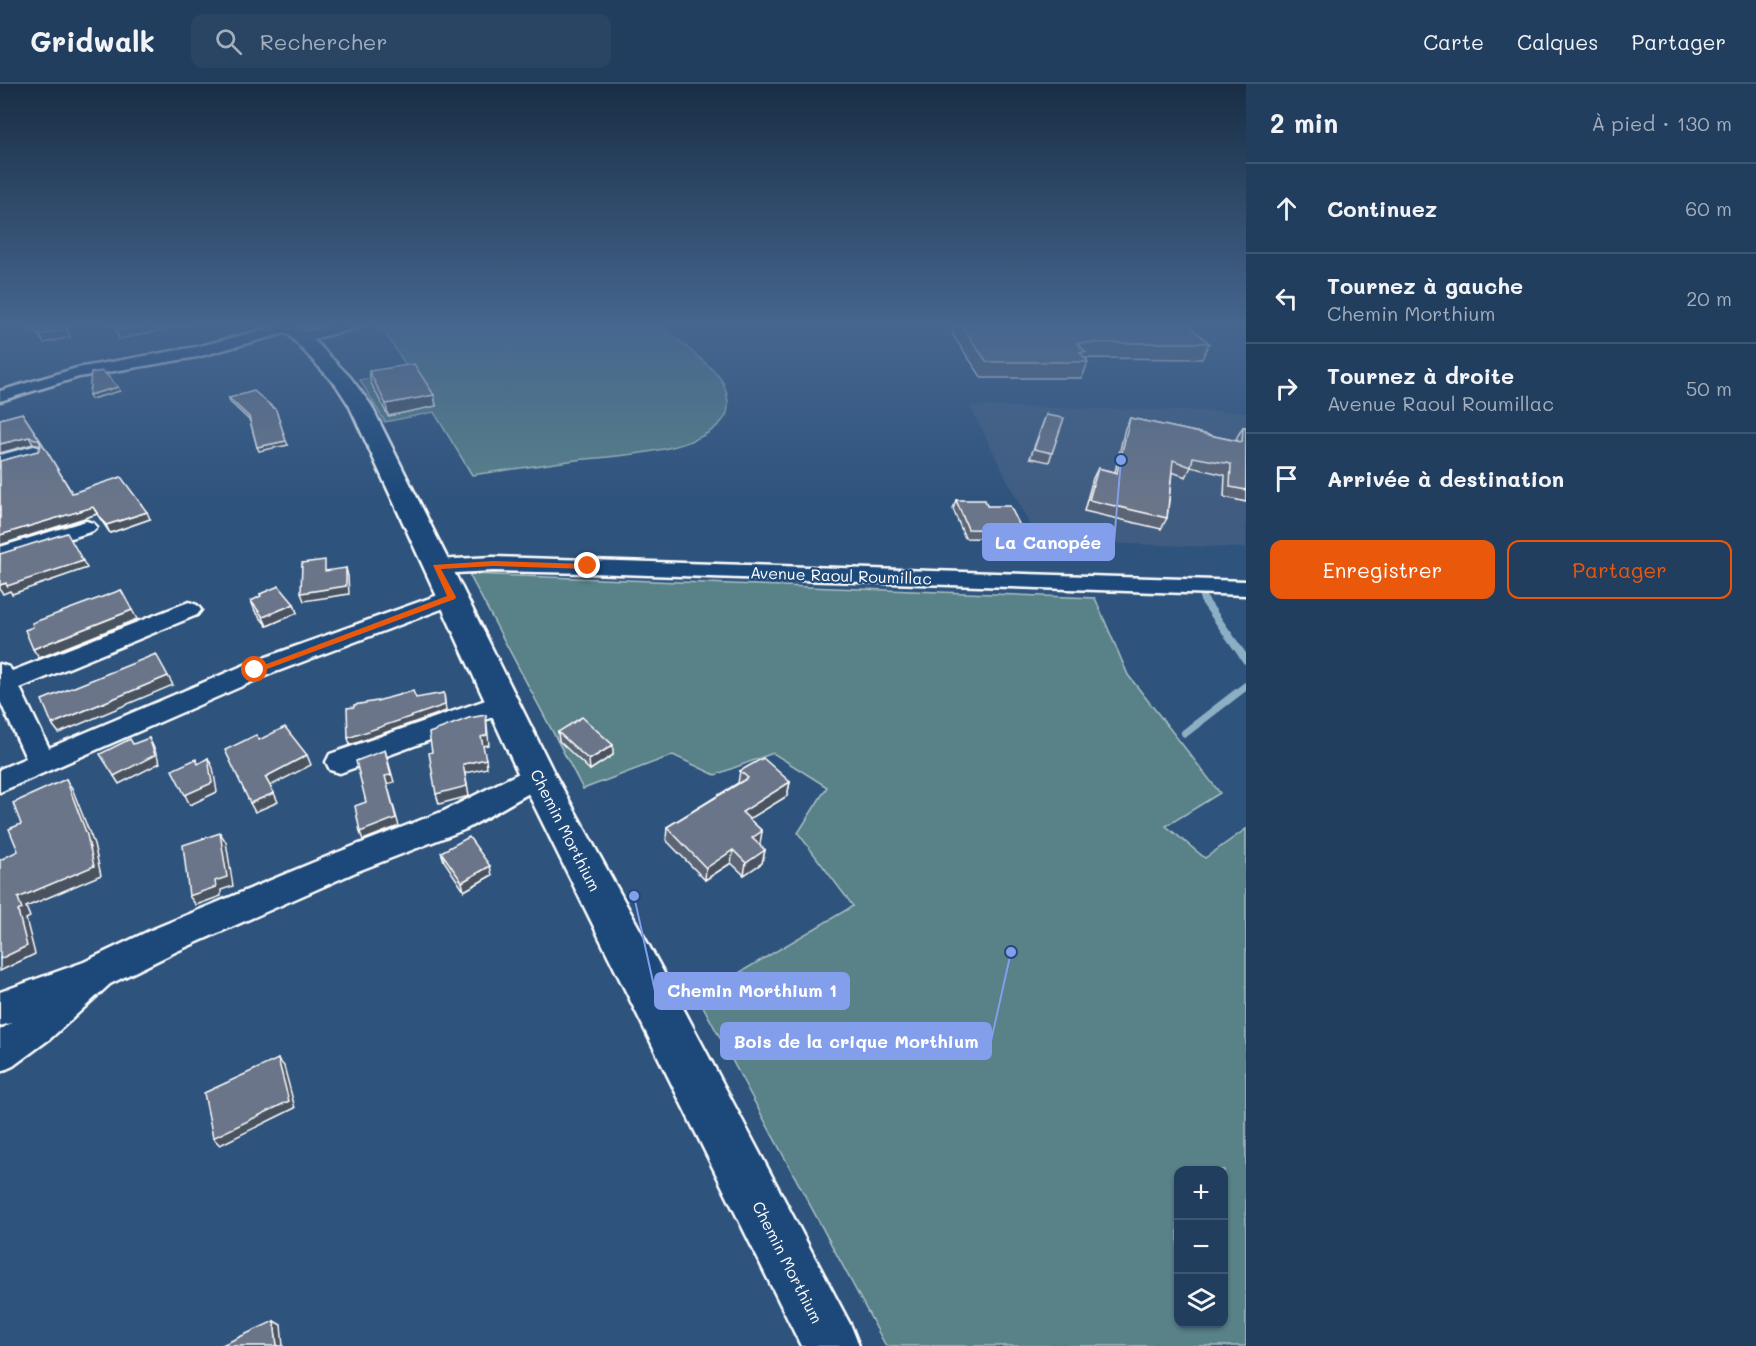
<!DOCTYPE html>
<html lang="fr">
<head>
<meta charset="utf-8">
<style>
  :root { --surface:#223e5e; --page:#2a4564; --text:#f1f3f6; --muted:#a2aebc; --line:#3f5773; --accent:#ea580c }
  body { margin:0; font-family:Mali,sans-serif; background:var(--page); color:var(--text) }
  .controls { position:absolute; right:18px; bottom:18px; display:grid; overflow:hidden; border-radius:12px; box-shadow:0 2px 4px #0004 }
  .controls button { width:54px; height:54px; display:grid; place-items:center; padding:0; border:0; border-bottom:2px solid var(--line); background:var(--surface); color:var(--text); font:30px sans-serif }
  .stop { position:absolute; width:18px; height:18px; margin:-14px; border:4px solid #ea580c; border-radius:50%; background:#fff }
  .stop.end { background:#ea580c; border-color:#fff; box-shadow:0 2px 6px #0008 }
  .list { margin:0; padding:0; list-style:none }
  h2 { display:flex; justify-content:space-between; align-items:center; height:78px; margin:0; padding:0 24px; font-size:26px }
  h2 small { font-size:20px; font-weight:400; color:var(--muted) }
  .list li { display:grid; grid-template-columns:39px 1fr auto; gap:18px; align-items:center; box-sizing:border-box; height:90px; padding:0 24px; border-top:2px solid var(--line) }
  .list b { display:block; font-size:22px; white-space:nowrap }
  .list p { margin:0; font-size:20px; white-space:nowrap; color:var(--muted) }
  .list em { font-size:20px; font-style:normal; color:var(--muted) }
  .actions { display:flex; gap:12px; padding:18px 24px }
  .actions a { flex:1; padding:14px 0; border:2px solid var(--accent); border-radius:12px; text-align:center; font-size:21px; color:var(--accent) }
  .actions .main { background:var(--accent); color:#fff }
  .icon { flex:none; width:33px; height:33px; fill:none; stroke:currentColor; stroke-width:2; stroke-linecap:round; stroke-linejoin:round }
  .map { position:relative; flex:none; width:1246px; height:1262px; overflow:hidden }
  header { display:flex; align-items:center; gap:36px; box-sizing:border-box; height:84px; padding:0 30px; background:var(--surface); border-bottom:2px solid var(--line) }
  header strong { font-size:28px }
  nav { display:flex; gap:33px; margin-inline-start:auto; font-size:21px }
  .search { width:420px; height:54px; background:var(--page); display:flex; align-items:center; gap:15px; box-sizing:border-box; padding:0 21px; border-radius:12px; color:var(--muted); font-size:22px }
  main { display:flex }
  aside { flex:1; background:var(--surface) }
  .map>svg:first-child { display:block }
</style>
</head>
<body>
<header>
<strong>Gridwalk</strong>
<div class="search"><svg class="icon" aria-label="search" viewBox="0 0 24 24"><circle cx="10" cy="10" r="6"/><path d="M15 15l6 6"/></svg>Rechercher</div>
<nav><a>Carte</a><a>Calques</a><a>Partager</a></nav>
</header>
<main>
<div class="map">
<svg width="1246" height="1262" viewBox="0 0 1246 1262">
  <rect width="100%" height="100%" fill="#2e537d"/>
  <filter id="ink" filterUnits="userSpaceOnUse"><feTurbulence type="fractalNoise" baseFrequency=".0167" numOctaves="2"/><feDisplacementMap in="SourceGraphic" scale="12" xChannelSelector="R" yChannelSelector="G"/><feConvolveMatrix kernelMatrix="1 2 1 2 8 2 1 2 1" color-interpolation-filters="sRGB"/></filter>
  <g filter="url(#ink)">
    <path fill="#405d81" d="M 970,322 L 1246,328 L 1246,464 L 1038,457 Z"/>
    <g fill="#588188" stroke="#acc0c4" stroke-width="1.5" fill-rule="evenodd">
      <path d="M 379,240 L 657,240 C 672,252 718,285 724,301 C 728,311 731,327 723,336 C 697,369 615,372 576,376 C 541,381 507,386 472,391 L 434,328 L 385,338 L 360,296 L 409,286 Z"/>
      <path d="M 469,490 L 1095,514 L 1128,591 L 1220,709 L 1166,742 L 1205,774 L 1246,745 L 1246,1262 L 886,1262 L 698,913 L 853,822 L 798,749 L 827,703 L 773,669 L 715,691 L 673,671 L 583,705 ZM 1178,1086 L 1224,1086 L 1224,1240 L 1178,1240 Z"/>
    </g>
    <g fill="none" stroke-linecap="round" stroke-linejoin="round">
      <path stroke="#8dafc4" stroke-width="6" d="M 1202,513 L 1205,518"/>
      <g stroke="#8dafc4" stroke-width="8">
        <path d="M 1204,516 L 1246,576"/>
        <path d="M 1185,649 L 1246,602"/>
      </g>
      <defs>
        <g id="minor">
          <path d="M 286,240 L 296,240 L 298,243 L 296,246 L 197,273 L 79,293 L 0,317 L 0,307 L 77,284 L 196,263 Z"/>
          <path d="M 337,240 L 362,240 L 360,243 L 301,258 L 293,253 L 296,250 Z"/>
          <path d="M 34,362 L 41,364 L 43,368 L 41,372 L 0,383 L 0,371 Z"/>
          <path d="M 86,437 L 93,439 L 97,443 L 93,447 L 0,477 L 0,463 Z"/>
          <path d="M 493,473 L 1246,497 L 1246,511 L 588,489 L 493,487 L 436,490 L 428,488 L 425,483 L 428,478 L 436,476 Z"/>
          <path d="M 452,506 L 460,508 L 464,513 L 460,518 L 265,592 L 0,708 L 0,685 L 26,674 L 0,617 L 0,580 L 9,583 L 12,587 L 181,521 L 189,518 L 197,521 L 201,526 L 197,531 L 20,604 L 49,664 L 247,580 Z"/>
          <path d="M 503,610 L 512,612 L 516,619 L 512,626 L 340,689 L 330,686 L 326,678 L 330,670 Z"/>
          <path d="M 537,680 L 547,683 L 551,691 L 547,699 L 466,745 L 358,787 L 175,868 L 110,900 L 51,954 L 13,982 L 0,988 L 0,946 L 11,939 L 0,942 L 0,908 L 84,878 L 151,846 L 336,769 L 444,727 Z"/>
        </g>
        <path id="tertiary" d="M 279,240 L 298,240 L 350,293 L 371,321 L 554,689 L 682,922 L 851,1242 L 859,1262 L 801,1262 L 519,691 L 349,321 L 336,301 Z"/>
      </defs>
      <use href="#minor" stroke="#fff" stroke-width="5"/>
      <use href="#tertiary" stroke="#fff" stroke-width="5"/>
      <use href="#minor" fill="#1f4a7a" fill-rule="evenodd"/>
      <use href="#tertiary" fill="#1f4a7a" fill-rule="evenodd"/>
    </g>
    <g fill="#5b6576" stroke="#fff" stroke-width="1.5">
      <path d="M 28,240 L 62,240 L 70,253 L 44,259 Z"/>
      <path d="M 955,240 L 1187,240 L 1209,259 L 1202,275 L 1085,274 L 1088,278 L 1082,294 L 982,294 L 952,250 Z"/>
      <path d="M 369,287 L 434,311 L 436,322 L 388,332 L 371,299 Z"/>
      <path d="M 229,314 L 288,361 L 259,367 L 250,337 L 230,318 Z"/>
      <path d="M 22,329 L 72,409 L 150,435 L 110,449 L 97,430 L 0,461 L 0,377 L 38,367 L 41,362 L 33,360 L 0,369 L 0,335 Z"/>
      <path d="M 1046,331 L 1052,369 L 1049,378 L 1030,374 Z"/>
      <path d="M 1130,334 L 1237,357 L 1237,353 L 1243,343 L 1246,343 L 1246,418 L 1224,413 L 1225,391 L 1191,383 L 1186,393 L 1172,388 L 1167,434 L 1161,445 L 1084,427 L 1093,394 L 1098,384 L 1115,388 L 1125,344 Z"/>
      <path d="M 956,416 L 987,422 L 1022,446 L 1019,455 L 965,454 L 953,425 Z"/>
      <path d="M 260,510 L 294,520 L 297,529 L 267,542 L 255,527 L 251,517 L 261,513 Z"/>
      <path d="M 558,648 L 613,671 L 590,686 L 559,657 Z"/>
      <path d="M 740,687 L 790,698 L 787,712 L 749,735 L 762,747 L 759,761 L 765,766 L 762,779 L 744,791 L 731,779 L 705,796 L 666,756 L 667,743 L 738,699 Z"/>
      <path d="M 441,768 L 492,791 L 464,807 L 444,777 Z"/>
    </g>
    <g fill="#4a5260" stroke="#fff" stroke-width="1.5">
      <path d="M 153,240 L 190,240 L 119,255 L 116,247 Z"/>
      <path d="M 67,245 L 70,253 L 44,259 L 40,251 Z"/>
      <path d="M 118,303 L 120,307 L 91,315 L 89,311 Z"/>
      <path d="M 434,311 L 436,322 L 388,332 L 386,320 Z"/>
      <path d="M 29,353 L 33,360 L 0,369 L 0,360 Z"/>
      <path d="M 286,357 L 288,361 L 259,367 L 257,363 Z"/>
      <path d="M 93,423 L 97,430 L 0,461 L 0,451 Z"/>
      <path d="M 147,428 L 150,435 L 110,449 L 106,441 Z"/>
      <path d="M 83,477 L 87,484 L 12,510 L 10,507 L 3,510 L 0,505 L 0,501 Z"/>
      <path d="M 346,484 L 348,492 L 349,510 L 304,517 L 301,509 Z"/>
      <path d="M 294,520 L 297,529 L 267,542 L 263,533 Z"/>
      <path d="M 132,526 L 137,535 L 39,574 L 33,565 Z"/>
      <path d="M 168,592 L 173,601 L 59,649 L 52,640 Z"/>
      <path d="M 444,609 L 446,627 L 350,661 L 348,654 Z"/>
      <path d="M 486,631 L 489,661 L 482,662 L 481,653 Z"/>
      <path d="M 149,654 L 153,662 L 160,679 L 119,700 L 114,692 Z"/>
      <path d="M 613,661 L 613,671 L 590,686 L 589,676 Z"/>
      <path d="M 385,666 L 394,698 L 387,700 L 399,742 L 363,756 L 360,748 L 385,692 Z"/>
      <path d="M 307,671 L 311,681 L 270,702 L 265,693 Z"/>
      <path d="M 208,674 L 213,684 L 217,708 L 190,721 L 185,711 Z"/>
      <path d="M 486,675 L 487,684 L 465,689 L 469,712 L 439,720 L 436,710 L 463,680 Z"/>
      <path d="M 66,695 L 72,704 L 94,760 L 101,791 L 26,823 L 30,833 L 26,835 L 35,870 L 0,887 L 0,875 L 18,827 L 18,814 Z"/>
      <path d="M 790,698 L 787,712 L 740,741 L 742,728 Z"/>
      <path d="M 274,709 L 278,718 L 255,728 L 250,719 Z"/>
      <path d="M 762,747 L 760,760 L 750,767 L 752,754 Z"/>
      <path d="M 220,749 L 226,758 L 233,802 L 221,806 L 221,812 L 196,821 L 189,812 L 215,797 Z"/>
      <path d="M 733,766 L 731,779 L 705,796 L 706,784 Z"/>
      <path d="M 765,766 L 762,779 L 744,791 L 746,779 Z"/>
      <path d="M 490,782 L 492,791 L 464,807 L 462,798 Z"/>
      <path d="M 278,975 L 284,982 L 295,1024 L 220,1061 L 213,1054 Z"/>
      <path d="M 274,1237 L 281,1241 L 283,1262 L 277,1262 Z"/>
    </g>
    <g fill="#6a7589" stroke="#fff" stroke-width="1.5">
      <path d="M 31,240 L 62,240 L 67,245 L 40,251 Z"/>
      <path d="M 112,240 L 153,240 L 116,247 Z"/>
      <path d="M 960,240 L 1187,240 L 1209,259 L 1077,259 L 1086,268 L 1080,268 L 1088,278 L 987,278 Z"/>
      <path d="M 414,280 L 434,311 L 386,320 L 369,287 Z"/>
      <path d="M 103,287 L 118,303 L 89,311 L 91,289 Z"/>
      <path d="M 254,307 L 276,326 L 286,357 L 257,363 L 249,333 L 229,314 Z"/>
      <path d="M 22,329 L 42,359 L 72,409 L 121,393 L 147,428 L 106,441 L 93,423 L 0,451 L 0,377 L 38,367 L 41,362 L 39,356 L 29,353 L 0,360 L 0,335 Z"/>
      <path d="M 1046,331 L 1064,334 L 1052,369 L 1034,365 Z"/>
      <path d="M 1130,334 L 1242,358 L 1243,343 L 1246,343 L 1246,406 L 1230,403 L 1231,380 L 1193,373 L 1191,383 L 1173,376 L 1167,434 L 1089,416 L 1098,384 L 1117,389 Z"/>
      <path d="M 956,416 L 985,416 L 987,422 L 1010,422 L 1022,446 L 968,445 Z"/>
      <path d="M 67,449 L 83,477 L 7,502 L 6,499 L 0,501 L 0,470 Z"/>
      <path d="M 325,476 L 325,487 L 346,484 L 346,502 L 301,509 L 302,479 Z"/>
      <path d="M 279,502 L 294,520 L 263,533 L 251,517 L 261,512 L 260,510 Z"/>
      <path d="M 121,506 L 132,526 L 33,565 L 25,546 L 33,543 L 32,539 Z"/>
      <path d="M 156,570 L 168,592 L 52,640 L 42,616 Z"/>
      <path d="M 413,607 L 416,614 L 444,609 L 445,621 L 348,654 L 347,624 L 354,623 L 354,621 L 377,617 Z"/>
      <path d="M 486,631 L 487,651 L 481,653 L 486,675 L 463,680 L 467,702 L 436,710 L 429,669 L 432,668 L 429,649 L 469,634 Z"/>
      <path d="M 582,633 L 613,661 L 589,676 L 558,648 Z"/>
      <path d="M 285,643 L 307,671 L 265,693 L 274,709 L 250,719 L 225,666 L 256,651 L 259,656 Z"/>
      <path d="M 149,654 L 155,671 L 114,692 L 100,670 L 130,655 L 133,660 Z"/>
      <path d="M 385,666 L 391,691 L 385,692 L 396,734 L 360,748 L 355,722 L 366,718 L 356,677 Z"/>
      <path d="M 208,674 L 212,699 L 185,711 L 172,686 L 196,675 L 198,680 Z"/>
      <path d="M 763,674 L 790,698 L 742,728 L 762,747 L 752,754 L 765,766 L 746,779 L 733,766 L 706,784 L 667,743 L 748,694 L 740,687 Z"/>
      <path d="M 66,695 L 87,751 L 94,782 L 18,814 L 22,825 L 18,827 L 27,862 L 0,875 L 0,776 L 18,767 L 9,745 L 21,740 L 13,719 Z"/>
      <path d="M 220,749 L 227,793 L 215,797 L 216,803 L 189,812 L 183,761 Z"/>
      <path d="M 469,753 L 490,782 L 462,798 L 441,768 Z"/>
      <path d="M 278,975 L 289,1017 L 213,1054 L 204,1009 Z"/>
      <path d="M 274,1237 L 277,1262 L 220,1262 Z"/>
    </g>
  </g>
  <linearGradient id="sky" x2="0" y2="1"><stop stop-color="#192e45"/><stop offset="0.58" stop-color="#46668f"/><stop offset="1" stop-color="#46668f" stop-opacity="0"/></linearGradient>
  <rect width="1246" height="416" fill="url(#sky)"/>
  <path fill="#ea580c" d="M 493,477 L 588,480 L 592,482 L 588,485 L 493,482 L 441,485 L 456,513 L 455,515 L 259,588 L 251,586 L 447,512 L 433,481 Z"/>
  <g text-anchor="middle" dominant-baseline="central" stroke-width="4.5" stroke-linejoin="round" paint-order="stroke">
    <g font-size="16" fill="#fff" stroke="#1f4a7a">
      <text transform="translate(841 491) rotate(2)">Avenue Raoul Roumillac</text>
      <text transform="translate(566 746) rotate(63)">Chemin Morthium</text>
      <text transform="translate(788 1178) rotate(63)">Chemin Morthium</text>
    </g>
  </g>
  <path fill="none" stroke="#839eea" stroke-width="2" d="M1121 376L1114 458M634 812L655 907M1011 868L991 957"/>
  <g fill="#839eea" stroke="#1f4a7a" stroke-width="2">
    <circle cx="1121" cy="376" r="6"/>
    <circle cx="634" cy="812" r="6"/>
    <circle cx="1011" cy="868" r="6"/>
  </g>
  <g fill="#839eea" stroke="#839eea" stroke-width="2">
    <rect x="983" y="440" width="131" height="36" rx="6"/>
    <rect x="655" y="889" width="194" height="36" rx="6"/>
    <rect x="721" y="939" width="270" height="36" rx="6"/>
  </g>
  <g font-size="18" text-anchor="middle" font-weight="bold" fill="#fff">
    <text x="1048" y="465">La Canopée</text>
    <text x="752" y="913">Chemin Morthium 1</text>
    <text x="856" y="964">Bois de la crique Morthium</text>
  </g>
</svg>
<div class="controls">
<button>+</button>
<button>−</button>
<button><svg class="icon" aria-label="layers" viewBox="0 0 24 24"><path d="M12 4l9 5-9 5-9-5zM3 14l9 5 9-5"/></svg></button>
</div>
<div class="stop" style="left:255px;top:586px"></div>
<div class="stop end" style="left:588px;top:482px"></div>
</div>
<aside>
<h2>2 min<small>À pied · 130 m</small></h2>
<ul class="list">
<li><svg class="icon" aria-label="ahead" viewBox="0 0 24 24"><path d="M12 20V5M6 11l6-6 6 6"/></svg><div><b>Continuez</b></div><em>60 m</em></li>
<li><svg class="icon" aria-label="left" viewBox="0 0 24 24"><path d="M17 20v-9H6M10 6l-5 5 5 5"/></svg><div><b>Tournez à gauche</b><p>Chemin Morthium</p></div><em>20 m</em></li>
<li><svg class="icon" aria-label="right" viewBox="0 0 24 24"><path d="M7 20v-9h11M14 6l5 5-5 5"/></svg><div><b>Tournez à droite</b><p>Avenue Raoul Roumillac</p></div><em>50 m</em></li>
<li><svg class="icon" aria-label="arrive" viewBox="0 0 24 24"><path d="M6 21V4h12l-3 4 3 4H6"/></svg><div><b>Arrivée à destination</b></div></li>
</ul>
<div class="actions"><a class="main">Enregistrer</a><a>Partager</a></div>
</aside>
</main>
</body>
</html>
